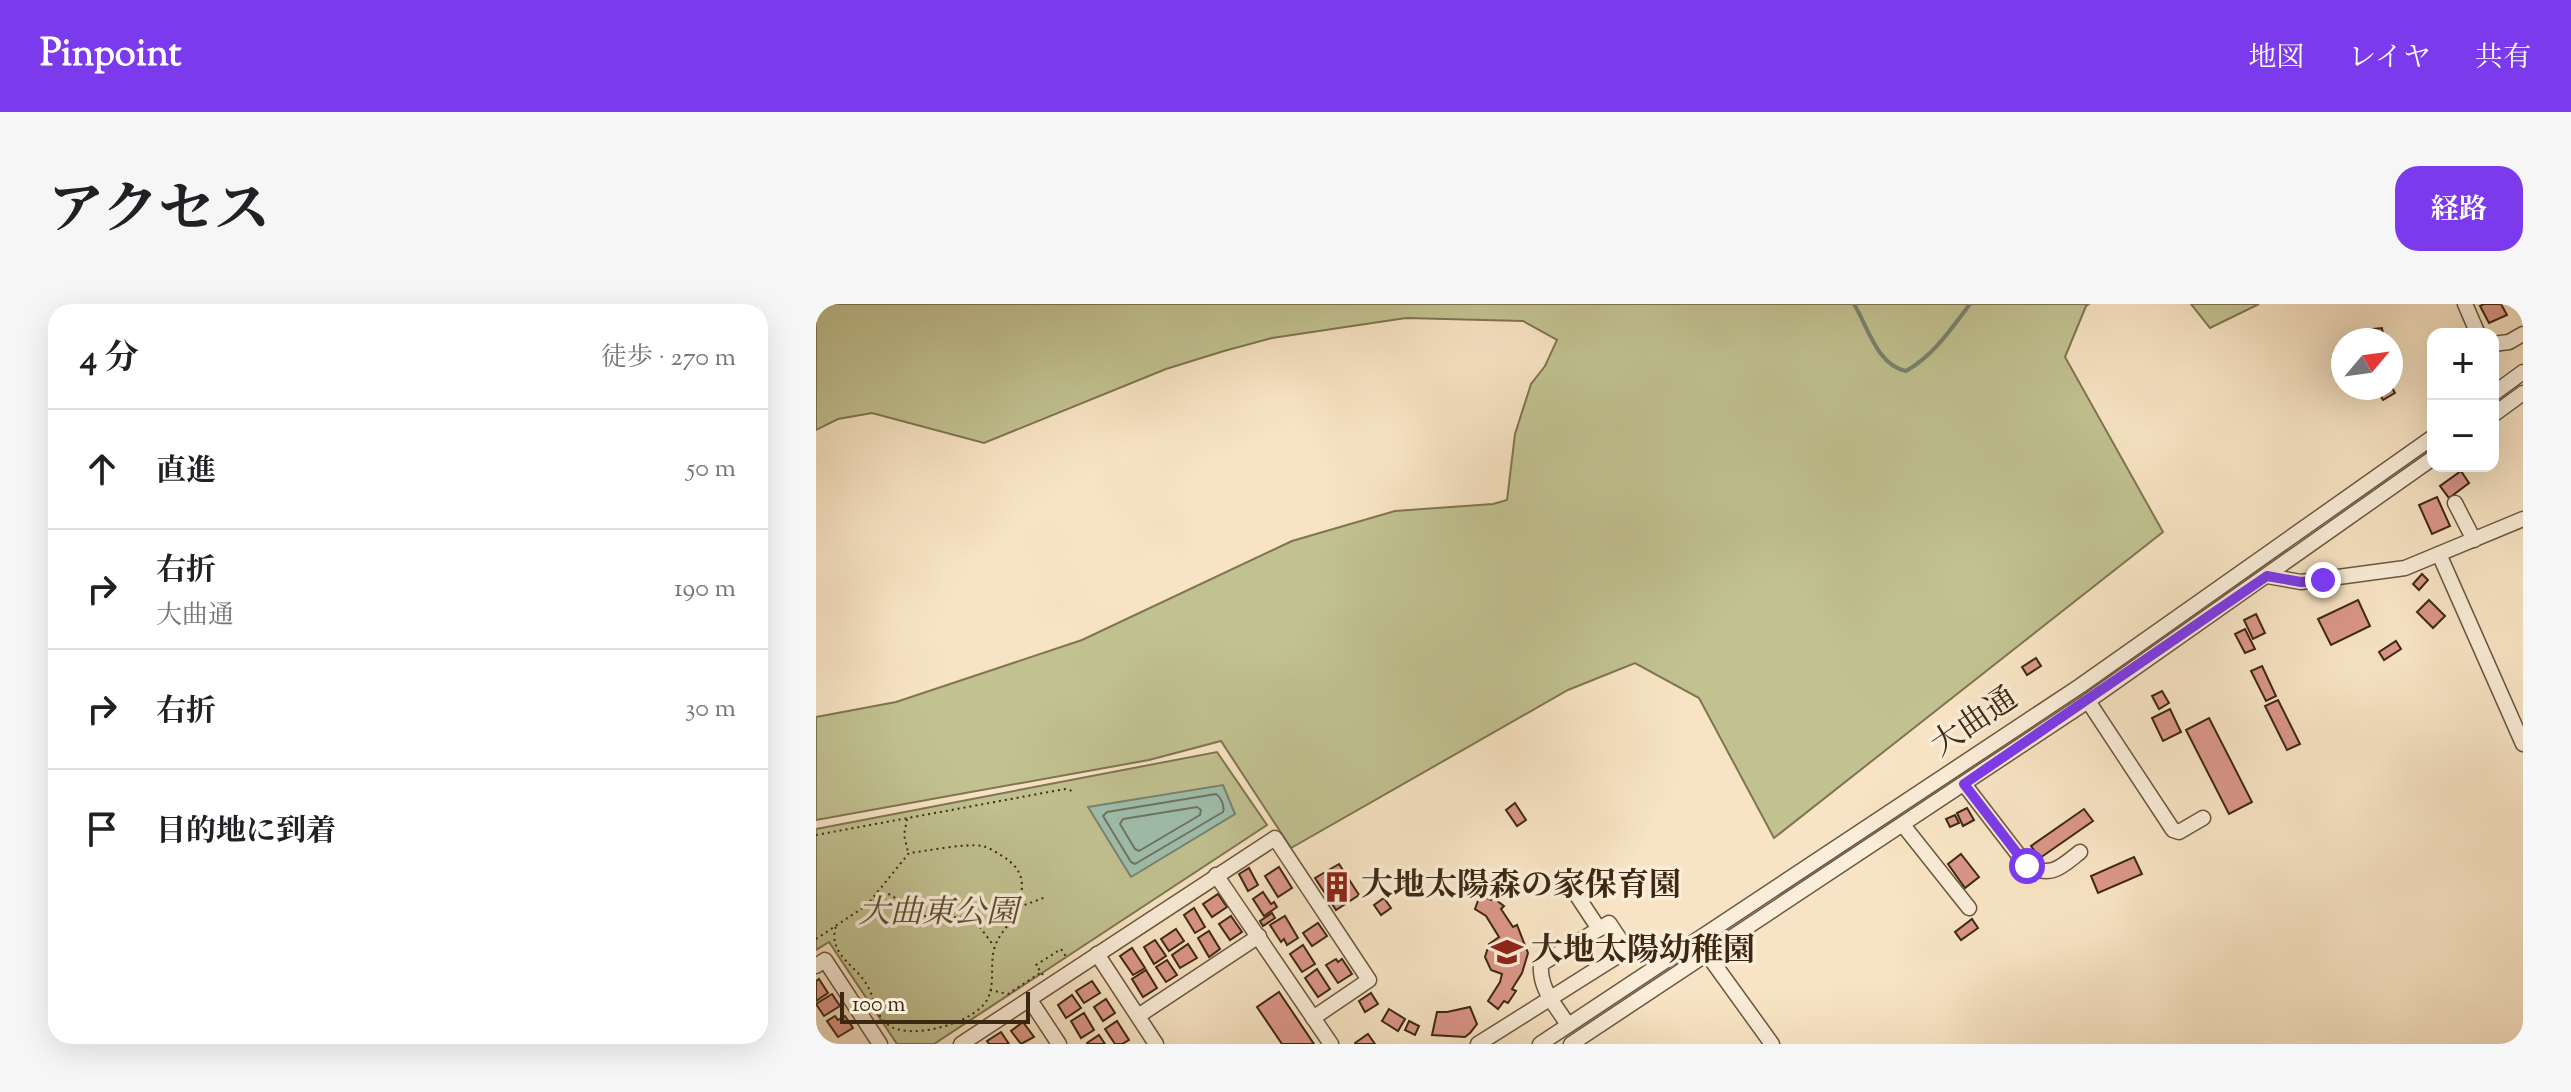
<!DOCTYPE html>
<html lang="ja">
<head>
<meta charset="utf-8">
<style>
  :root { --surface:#fff; --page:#f6f6f6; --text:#202124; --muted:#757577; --line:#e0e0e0; --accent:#7c3aed }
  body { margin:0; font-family:"Sorts Mill Goudy","Noto Serif JP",serif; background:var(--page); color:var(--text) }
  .controls { position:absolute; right:24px; top:24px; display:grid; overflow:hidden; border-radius:16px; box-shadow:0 8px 32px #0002 }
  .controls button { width:72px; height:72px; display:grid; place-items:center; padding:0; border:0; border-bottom:2px solid var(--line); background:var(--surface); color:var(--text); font:40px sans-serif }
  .compass { position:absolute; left:1515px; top:24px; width:72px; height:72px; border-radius:50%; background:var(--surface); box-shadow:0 8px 32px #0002; rotate:61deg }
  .scale { position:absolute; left:24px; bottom:20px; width:190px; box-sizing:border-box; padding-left:8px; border:4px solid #3c2812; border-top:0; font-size:22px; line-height:28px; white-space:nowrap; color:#3c2812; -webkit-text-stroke:6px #faedd9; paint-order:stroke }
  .stop { position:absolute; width:24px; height:24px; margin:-18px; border:6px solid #7c3aed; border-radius:50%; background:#fff }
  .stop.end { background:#7c3aed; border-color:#fff; box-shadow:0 2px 8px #0008 }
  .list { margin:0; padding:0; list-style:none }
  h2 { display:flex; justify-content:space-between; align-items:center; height:104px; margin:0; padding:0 32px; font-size:34px }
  h2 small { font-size:26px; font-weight:400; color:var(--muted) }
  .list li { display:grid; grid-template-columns:52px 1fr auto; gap:24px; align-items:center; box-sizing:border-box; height:120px; padding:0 32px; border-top:2px solid var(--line) }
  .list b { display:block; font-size:30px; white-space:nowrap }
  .list p { margin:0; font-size:26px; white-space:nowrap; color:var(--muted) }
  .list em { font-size:26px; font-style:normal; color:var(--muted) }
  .icon { flex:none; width:44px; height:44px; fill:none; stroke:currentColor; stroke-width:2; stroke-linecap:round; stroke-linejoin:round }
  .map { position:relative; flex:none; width:1707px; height:740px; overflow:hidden; border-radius:24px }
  header { display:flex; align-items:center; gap:48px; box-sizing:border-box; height:112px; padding:0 40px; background:var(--accent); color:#fff }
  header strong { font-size:38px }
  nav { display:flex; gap:44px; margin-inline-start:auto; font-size:28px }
  .intro { display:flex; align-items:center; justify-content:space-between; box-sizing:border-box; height:192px; padding:0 48px }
  h1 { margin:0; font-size:56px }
  .button { padding:20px 36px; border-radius:24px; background:var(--accent); color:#fff; font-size:28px; font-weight:700 }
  main { display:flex; gap:48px; padding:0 48px }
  aside { flex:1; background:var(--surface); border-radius:24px; box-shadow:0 8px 32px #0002 }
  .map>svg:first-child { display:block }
</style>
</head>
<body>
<header>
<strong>Pinpoint</strong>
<nav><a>地図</a><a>レイヤ</a><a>共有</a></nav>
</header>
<div class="intro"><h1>アクセス</h1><a class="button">経路</a></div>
<main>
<aside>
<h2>4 分<small>徒歩 · 270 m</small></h2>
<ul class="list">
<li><svg class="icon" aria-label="ahead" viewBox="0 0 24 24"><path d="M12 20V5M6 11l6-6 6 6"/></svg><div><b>直進</b></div><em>50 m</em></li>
<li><svg class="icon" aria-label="right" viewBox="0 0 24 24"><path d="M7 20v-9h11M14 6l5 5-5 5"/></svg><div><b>右折</b><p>大曲通</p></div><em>190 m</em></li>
<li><svg class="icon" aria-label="right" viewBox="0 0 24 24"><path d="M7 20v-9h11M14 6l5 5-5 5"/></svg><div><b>右折</b></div><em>30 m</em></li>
<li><svg class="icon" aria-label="arrive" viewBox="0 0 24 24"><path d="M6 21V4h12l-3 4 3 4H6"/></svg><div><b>目的地に到着</b></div></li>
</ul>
</aside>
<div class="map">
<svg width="1707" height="740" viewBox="0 0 1707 740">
  <rect width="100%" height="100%" fill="#f8e4c4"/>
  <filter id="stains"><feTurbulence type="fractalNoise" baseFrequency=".0025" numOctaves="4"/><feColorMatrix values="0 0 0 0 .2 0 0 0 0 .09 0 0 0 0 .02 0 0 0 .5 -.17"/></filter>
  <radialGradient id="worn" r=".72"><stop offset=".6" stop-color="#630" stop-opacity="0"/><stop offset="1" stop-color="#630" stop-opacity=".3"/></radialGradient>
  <g fill="#c2c291" stroke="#7f7552" stroke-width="2">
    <path d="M 0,0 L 1273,0 L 1270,2 L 1249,53 L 1347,228 L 958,534 L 883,394 L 819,359 L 752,386 L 475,544 L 405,437 L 333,456 L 0,516 L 0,413 L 80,398 L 266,336 L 476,237 L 579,207 L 677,200 L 691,196 L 699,130 L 715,80 L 729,62 L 741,36 L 707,17 L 590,14 L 456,34 L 408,47 L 350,65 L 168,139 L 56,109 L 22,115 L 0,126 Z"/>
    <path d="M 1375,0 L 1443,0 L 1394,24 Z"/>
    <path d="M 401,448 L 451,521 L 118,740 L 81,740 L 13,638 L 0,646 L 0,525 Z"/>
  </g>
  <path fill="#9fbfad" stroke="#77836f" stroke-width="2" d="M 407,481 L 419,510 L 315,573 L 272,503 Z"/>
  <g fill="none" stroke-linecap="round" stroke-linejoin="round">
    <g stroke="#6e7460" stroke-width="2">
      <path d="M 400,490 C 405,493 409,503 407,508 L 319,560 L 315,558 L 287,512 L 291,508 Z"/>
      <path d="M 381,503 L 385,506 L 384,511 L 323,547 L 319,545 L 304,520 L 307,515 Z"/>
    </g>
    <path stroke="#77836f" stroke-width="4" d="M 1038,0 C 1052,23 1061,61 1090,67 C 1118,51 1135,25 1154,0"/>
  </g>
  <g fill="#db9689" stroke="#3c2812" stroke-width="2">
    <path d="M 1668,0 L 1685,0 L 1691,11 L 1673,19 L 1664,2 Z"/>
    <path d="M 1566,24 L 1568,36 L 1548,36 L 1547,26 Z"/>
    <path d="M 1575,82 L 1579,89 L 1567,96 L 1560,84 L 1575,84 Z"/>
    <path d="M 1645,167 L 1653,179 L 1633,194 L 1624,182 Z"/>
    <path d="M 1621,193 L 1634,222 L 1616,230 L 1603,201 Z"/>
    <path d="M 1606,270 L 1612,276 L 1603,286 L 1597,280 Z"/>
    <path d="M 1542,296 L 1554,322 L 1515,341 L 1502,315 Z"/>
    <path d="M 1613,296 L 1629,312 L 1617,324 L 1601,308 Z"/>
    <path d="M 1440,310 L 1449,329 L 1437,335 L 1428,316 Z"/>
    <path d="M 1429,325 L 1439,345 L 1429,349 L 1419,330 Z"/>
    <path d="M 1580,337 L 1585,345 L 1568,356 L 1563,348 Z"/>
    <path d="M 1220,354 L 1225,362 L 1211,371 L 1206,363 Z"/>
    <path d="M 1446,362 L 1460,392 L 1450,397 L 1435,367 Z"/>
    <path d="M 1346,387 L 1353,399 L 1343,405 L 1336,392 Z"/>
    <path d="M 1462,396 L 1484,440 L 1471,446 L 1449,402 Z"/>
    <path d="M 1354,405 L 1365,428 L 1347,437 L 1336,414 Z"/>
    <path d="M 1393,414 L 1436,498 L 1413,510 L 1370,426 Z"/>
    <path d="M 699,499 L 710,516 L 701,522 L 690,506 Z"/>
    <path d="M 1151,504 L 1158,516 L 1147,522 L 1141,509 Z"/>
    <path d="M 1268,505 L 1277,517 L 1224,554 L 1215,542 Z"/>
    <path d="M 1139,511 L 1143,519 L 1134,523 L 1130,515 Z"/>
    <path d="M 1145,550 L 1163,573 L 1149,584 L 1132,560 Z"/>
    <path d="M 1318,553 L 1326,570 L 1282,589 L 1275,572 Z"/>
    <path d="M 523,560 L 543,591 L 520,606 L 499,574 Z"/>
    <path d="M 463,563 L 476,584 L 462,593 L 449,572 Z"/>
    <path d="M 433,564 L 442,581 L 432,587 L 423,570 Z"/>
    <path d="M 447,588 L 455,600 L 458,598 L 461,603 L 448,612 L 437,595 Z"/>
    <path d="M 402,590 L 411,603 L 396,613 L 387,600 Z"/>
    <path d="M 664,591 L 675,596 L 676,593 L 688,602 L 685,605 L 697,623 L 701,621 L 712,649 L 706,669 L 696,685 L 700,687 L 692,699 L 688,697 L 682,705 L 672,697 L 684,678 L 686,670 L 675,666 L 669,653 L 673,640 L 683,633 L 670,612 L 659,605 Z"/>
    <path d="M 568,594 L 575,604 L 565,611 L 558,601 Z"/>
    <path d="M 378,604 L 389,623 L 379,629 L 368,611 Z"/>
    <path d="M 456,609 L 459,614 L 447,622 L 444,617 Z"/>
    <path d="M 415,612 L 426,628 L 414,636 L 403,620 Z"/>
    <path d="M 469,612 L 482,634 L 471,641 L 468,635 L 465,638 L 454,621 Z"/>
    <path d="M 1156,615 L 1162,624 L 1145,636 L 1139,628 Z"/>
    <path d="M 502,619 L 511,632 L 496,642 L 487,629 Z"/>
    <path d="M 360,625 L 368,637 L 353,647 L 345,635 Z"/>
    <path d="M 393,627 L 404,645 L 393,653 L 382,634 Z"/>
    <path d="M 339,636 L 350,652 L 338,660 L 328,643 Z"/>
    <path d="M 372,640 L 381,654 L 364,664 L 356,651 Z"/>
    <path d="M 487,641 L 499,660 L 486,668 L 474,650 Z"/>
    <path d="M 316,644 L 329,664 L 317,671 L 304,652 Z"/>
    <path d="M 520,655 L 522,658 L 526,655 L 536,670 L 522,679 L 510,661 Z"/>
    <path d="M 351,656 L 361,671 L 350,678 L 340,663 Z"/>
    <path d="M 501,665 L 514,685 L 502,693 L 489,674 Z"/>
    <path d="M 330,666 L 341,684 L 327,693 L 316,675 Z"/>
    <path d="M 3,675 L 12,689 L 0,697 L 0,677 Z"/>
    <path d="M 276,677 L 284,689 L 268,699 L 260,687 Z"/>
    <path d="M 463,688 L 498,740 L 466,740 L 441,703 Z"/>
    <path d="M 555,689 L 562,700 L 549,708 L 543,697 Z"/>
    <path d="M 16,690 L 24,702 L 8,712 L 0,700 Z"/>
    <path d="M 256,691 L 265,704 L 250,714 L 242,701 Z"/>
    <path d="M 290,695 L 299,709 L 287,717 L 278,703 Z"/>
    <path d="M 654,703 L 661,720 L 654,729 L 649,733 L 616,731 L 621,708 L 631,708 Z"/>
    <path d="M 573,705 L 589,715 L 582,727 L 566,717 Z"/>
    <path d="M 268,709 L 278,726 L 265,734 L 255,717 Z"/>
    <path d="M 19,712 L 22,716 L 29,712 L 37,724 L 22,733 L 11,717 Z"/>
    <path d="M 301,717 L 313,736 L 306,740 L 299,740 L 289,725 Z"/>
    <path d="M 593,717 L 603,722 L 599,731 L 589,726 Z"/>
    <path d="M 207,718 L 218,733 L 205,740 L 195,727 Z"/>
    <path d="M 185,728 L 193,740 L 173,740 L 171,737 Z"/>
    <path d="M 552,730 L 559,740 L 539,740 L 539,739 Z"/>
    <path d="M 283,731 L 289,740 L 271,740 L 271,739 Z"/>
  </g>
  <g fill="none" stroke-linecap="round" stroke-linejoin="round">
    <defs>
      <g id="minor">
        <path d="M 1649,0 L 1662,30"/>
        <path d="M 1677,40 L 1693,38 L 1707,30"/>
        <path d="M 1677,90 L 1707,68"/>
        <path d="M 1677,111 L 1707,89"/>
        <path d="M 1639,199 L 1658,236"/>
        <path d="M 1623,250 L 1707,440"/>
        <path d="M 1451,272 L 1485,278 L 1589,264 L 1707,215"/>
        <path d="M 1272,397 L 1357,526 L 1363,528 L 1387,514"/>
        <path d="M 1148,480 L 1211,562 C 1236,574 1245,563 1264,548"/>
        <path d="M 1087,521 L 1153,604"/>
        <path d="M 400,571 L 515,740"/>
        <path d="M 750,575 L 783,625"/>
        <path d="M 281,650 L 340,740"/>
        <path d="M 891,650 L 956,740"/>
        <path d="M 0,662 L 9,656 L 64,740"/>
        <path d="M 214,696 L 243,740"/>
        <path d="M 322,712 L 443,632"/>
        <path d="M 145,740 L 459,534 L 553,676 L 497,714"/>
        <path d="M 662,740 L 811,646 L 793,619 L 725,660 C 723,685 739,700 752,721"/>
        <path d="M 724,740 L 1264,382 L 1617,133"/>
        <path d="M 755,740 L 1272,397 L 1617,154"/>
      </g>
    </defs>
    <use href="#minor" stroke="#6b573e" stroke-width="17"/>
    <g stroke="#3c2812" stroke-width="2" stroke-dasharray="2 4" stroke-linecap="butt">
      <path d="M 91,515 L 88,531 L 92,548"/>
      <path d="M 0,531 L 249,485 L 257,487"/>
      <path d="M 52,601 L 71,589 L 109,612 L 157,614 L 178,642"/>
      <path d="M 203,603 L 230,593"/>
      <path d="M 0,635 L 51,601 L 93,549 C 112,547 148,539 166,542 C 173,543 181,549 188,553 C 209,567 209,582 201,606 C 196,619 184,628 179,642 C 173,659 180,679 171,696 C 158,719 93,738 71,720 C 59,710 59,695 52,683 C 41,661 11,651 20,622"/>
      <path d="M 227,671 L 220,661 L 245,645 L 251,654"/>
      <path d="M 174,686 L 192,690 L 224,669"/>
    </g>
    <use href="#minor" stroke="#faedd9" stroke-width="14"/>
  </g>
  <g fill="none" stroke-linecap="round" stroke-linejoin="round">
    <path stroke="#7c3aed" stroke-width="10" d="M 1211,562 L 1148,480 L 1451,272 L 1485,278 L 1507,276"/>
  </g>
  <defs>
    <symbol id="building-bare" viewBox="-9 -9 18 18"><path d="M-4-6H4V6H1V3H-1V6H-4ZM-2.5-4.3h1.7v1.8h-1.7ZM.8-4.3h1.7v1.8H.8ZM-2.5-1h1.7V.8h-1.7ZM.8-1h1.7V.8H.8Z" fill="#8f2418" stroke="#faedd9" stroke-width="2.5" paint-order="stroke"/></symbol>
    <symbol id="school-bare" viewBox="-9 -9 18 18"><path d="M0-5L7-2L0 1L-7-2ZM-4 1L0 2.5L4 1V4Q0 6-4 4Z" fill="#8f2418" stroke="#faedd9" stroke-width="2.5" paint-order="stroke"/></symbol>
  </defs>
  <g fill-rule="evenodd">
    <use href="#building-bare" x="499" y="561" width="44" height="44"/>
    <use href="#school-bare" x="669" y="626" width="44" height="44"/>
  </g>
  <g text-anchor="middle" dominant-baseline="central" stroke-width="7" stroke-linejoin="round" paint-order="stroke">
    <g font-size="32" fill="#3c2812" stroke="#faedd9">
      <text transform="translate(1159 419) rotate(-34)">大曲通</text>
    </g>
    <g font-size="32" font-weight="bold" fill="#3c2812" stroke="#faedd9" text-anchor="start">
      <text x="545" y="583">大地太陽森の家保育園</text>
      <text x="715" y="648">大地太陽幼稚園</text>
    </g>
    <g font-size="32" font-style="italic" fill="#5e4e32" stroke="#faedd9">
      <text x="122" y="610">大曲東公園</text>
    </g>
  </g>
  <rect width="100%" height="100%" filter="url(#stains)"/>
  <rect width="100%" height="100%" fill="url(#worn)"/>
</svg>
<div class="controls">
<button>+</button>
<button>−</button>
</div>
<svg class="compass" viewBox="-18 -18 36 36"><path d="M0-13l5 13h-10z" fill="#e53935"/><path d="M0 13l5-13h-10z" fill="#757577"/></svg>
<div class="scale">100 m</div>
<div class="stop" style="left:1211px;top:562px"></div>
<div class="stop end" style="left:1507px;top:276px"></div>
</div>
</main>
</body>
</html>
